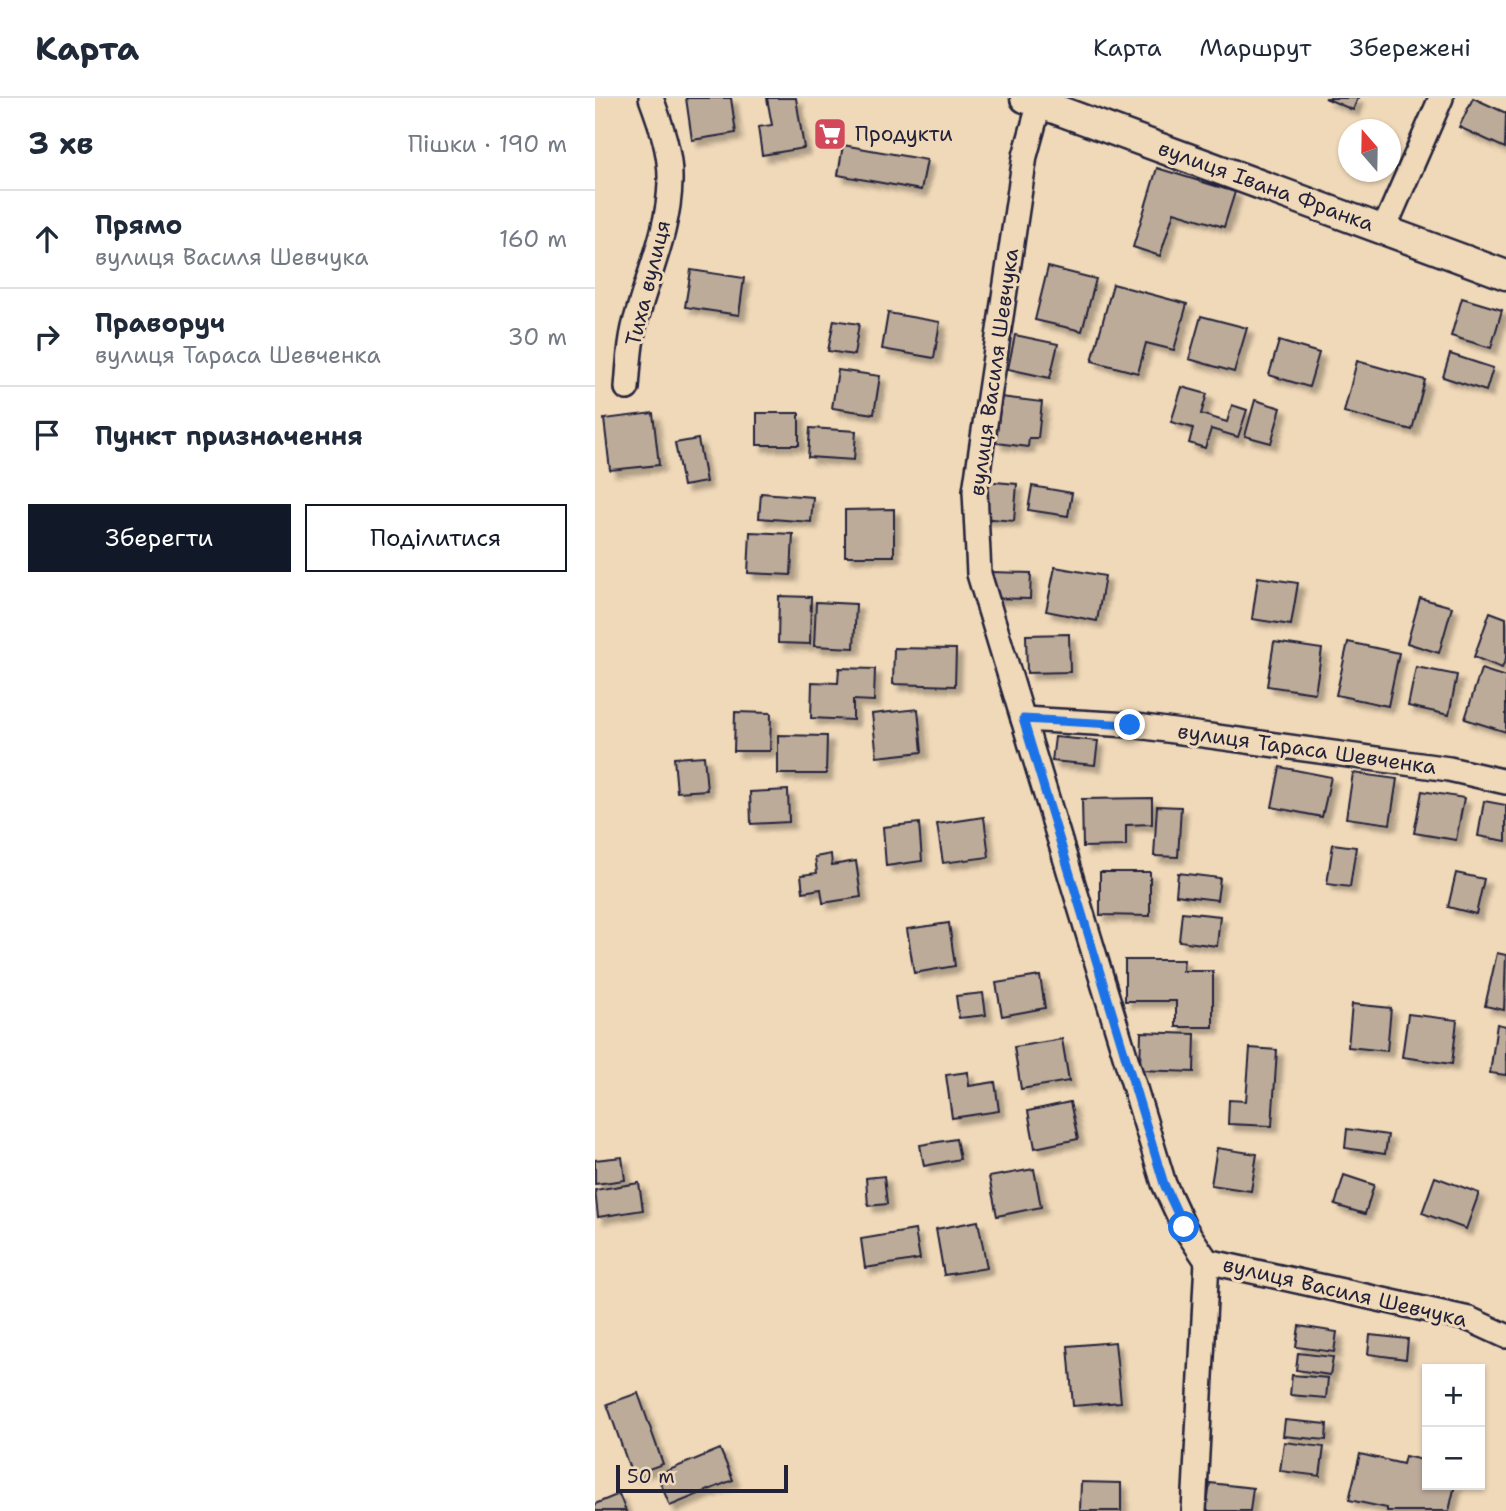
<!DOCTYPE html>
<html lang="uk">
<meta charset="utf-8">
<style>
:root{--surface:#fff;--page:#f6f6f7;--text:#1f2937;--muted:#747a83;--line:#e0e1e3;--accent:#111827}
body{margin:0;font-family:"Shantell Sans",sans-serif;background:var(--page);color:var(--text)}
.controls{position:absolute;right:21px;bottom:21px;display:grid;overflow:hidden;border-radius:0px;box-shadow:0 2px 5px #0004}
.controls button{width:63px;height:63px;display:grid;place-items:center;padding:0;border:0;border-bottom:2px solid var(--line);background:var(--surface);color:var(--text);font:35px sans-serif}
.compass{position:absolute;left:743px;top:21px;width:63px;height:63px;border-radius:50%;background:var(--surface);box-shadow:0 2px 5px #0004;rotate:340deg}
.scale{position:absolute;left:21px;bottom:18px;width:172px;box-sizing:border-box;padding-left:7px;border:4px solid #22223b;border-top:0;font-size:19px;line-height:24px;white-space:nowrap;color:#22223b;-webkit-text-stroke:5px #f0d9b9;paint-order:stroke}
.stop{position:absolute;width:21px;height:21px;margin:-16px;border:5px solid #1a73e8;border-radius:50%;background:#fff}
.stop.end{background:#1a73e8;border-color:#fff;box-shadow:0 2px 7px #0008}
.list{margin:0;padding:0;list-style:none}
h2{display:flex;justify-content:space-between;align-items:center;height:91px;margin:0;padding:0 28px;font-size:30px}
h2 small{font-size:23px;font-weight:400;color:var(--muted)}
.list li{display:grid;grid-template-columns:46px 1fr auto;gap:21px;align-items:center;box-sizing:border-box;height:98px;padding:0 28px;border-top:2px solid var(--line)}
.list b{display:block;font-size:26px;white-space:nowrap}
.list p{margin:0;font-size:23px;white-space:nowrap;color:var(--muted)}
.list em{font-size:23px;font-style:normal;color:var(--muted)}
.actions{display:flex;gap:14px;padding:21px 28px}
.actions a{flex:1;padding:16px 0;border:2px solid var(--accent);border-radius:0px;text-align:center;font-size:24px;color:var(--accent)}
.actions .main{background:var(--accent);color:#fff}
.icon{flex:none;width:38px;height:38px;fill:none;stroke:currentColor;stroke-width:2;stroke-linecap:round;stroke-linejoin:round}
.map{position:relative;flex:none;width:911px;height:1413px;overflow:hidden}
header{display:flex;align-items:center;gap:42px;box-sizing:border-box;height:98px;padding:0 35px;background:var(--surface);border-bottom:2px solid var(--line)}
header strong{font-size:33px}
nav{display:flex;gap:38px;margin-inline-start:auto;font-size:24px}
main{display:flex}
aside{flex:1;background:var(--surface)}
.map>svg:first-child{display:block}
</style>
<header>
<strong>Карта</strong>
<nav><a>Карта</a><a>Маршрут</a><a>Збережені</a></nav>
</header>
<main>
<aside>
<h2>3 хв<small>Пішки · 190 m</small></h2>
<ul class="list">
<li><svg class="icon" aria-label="ahead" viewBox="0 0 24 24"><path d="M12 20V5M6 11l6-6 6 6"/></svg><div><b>Прямо</b><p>вулиця Василя Шевчука</p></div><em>160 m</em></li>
<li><svg class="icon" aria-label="right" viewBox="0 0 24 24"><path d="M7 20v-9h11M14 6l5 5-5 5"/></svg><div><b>Праворуч</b><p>вулиця Тараса Шевченка</p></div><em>30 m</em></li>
<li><svg class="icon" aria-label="arrive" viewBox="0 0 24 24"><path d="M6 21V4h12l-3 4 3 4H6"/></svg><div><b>Пункт призначення</b></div></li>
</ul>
<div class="actions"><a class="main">Зберегти</a><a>Поділитися</a></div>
</aside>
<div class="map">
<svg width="911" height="1413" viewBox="0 0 911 1413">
<defs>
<filter id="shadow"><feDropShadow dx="6" dy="6" stdDeviation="2" flood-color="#0004"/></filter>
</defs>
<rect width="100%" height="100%" fill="#f0d9b9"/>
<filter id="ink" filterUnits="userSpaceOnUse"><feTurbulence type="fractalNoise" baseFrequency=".0143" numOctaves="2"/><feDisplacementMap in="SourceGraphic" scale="14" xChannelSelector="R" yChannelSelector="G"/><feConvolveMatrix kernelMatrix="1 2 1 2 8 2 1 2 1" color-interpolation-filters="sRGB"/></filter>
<g filter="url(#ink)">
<g fill="#bdab9a" stroke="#22223b" stroke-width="2" filter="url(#shadow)">
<path d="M 91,0 L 136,0 L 141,35 L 97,42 Z"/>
<path d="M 172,0 L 201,0 L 209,50 L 167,57 L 163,29 L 177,27 Z"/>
<path d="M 730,0 L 763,0 L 758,12 Z"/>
<path d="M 878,0 L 911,15 L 910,50 L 864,29 Z"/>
<path d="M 248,47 L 332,62 L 326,92 L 243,77 Z"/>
<path d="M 562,70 L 640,94 L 629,129 L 579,114 L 565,158 L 538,149 Z"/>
<path d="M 453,169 L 501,181 L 487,233 L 440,222 Z"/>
<path d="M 96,172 L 149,180 L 144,217 L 90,209 Z"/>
<path d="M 518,186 L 592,206 L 579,252 L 551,245 L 543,275 L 497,263 Z"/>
<path d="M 867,200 L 907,212 L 896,250 L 856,238 Z"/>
<path d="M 293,215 L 345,224 L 339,260 L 287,251 Z"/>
<path d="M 606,218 L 652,230 L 639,274 L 594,261 Z"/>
<path d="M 239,222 L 264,226 L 259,257 L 233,253 Z"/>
<path d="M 420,237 L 463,246 L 455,280 L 413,271 Z"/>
<path d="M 684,243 L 724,255 L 714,289 L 674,277 Z"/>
<path d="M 855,256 L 898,270 L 891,293 L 848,279 Z"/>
<path d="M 762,263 L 830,282 L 817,332 L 749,314 Z"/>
<path d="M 243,272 L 285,278 L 279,316 L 237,310 Z"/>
<path d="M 587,289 L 612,296 L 606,316 L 632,324 L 637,307 L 652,312 L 643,339 L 616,331 L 610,350 L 594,345 L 598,330 L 576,324 Z"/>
<path d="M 406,299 L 447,304 L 443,340 L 434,340 L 433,349 L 401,345 Z"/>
<path d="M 660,302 L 686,310 L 676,345 L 650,338 Z"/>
<path d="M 58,315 L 64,367 L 15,372 L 9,321 Z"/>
<rect x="162" y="315" width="42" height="32"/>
<path d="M 215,330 L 261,333 L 259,362 L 213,359 Z"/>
<path d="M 103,341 L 111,384 L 88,388 L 80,345 Z"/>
<path d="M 389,383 L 422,386 L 419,423 L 386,420 Z"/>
<path d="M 437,388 L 477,395 L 473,418 L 433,412 Z"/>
<path d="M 166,395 L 218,399 L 216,424 L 164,420 Z"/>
<path d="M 299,411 L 299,458 L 250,458 L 250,412 Z"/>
<path d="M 155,434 L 198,436 L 196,477 L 153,475 Z"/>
<path d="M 460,469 L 510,478 L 502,523 L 451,513 Z"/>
<path d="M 396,474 L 436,475 L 435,501 L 395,500 Z"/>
<path d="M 663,479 L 703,485 L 696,527 L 657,521 Z"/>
<path d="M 184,498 L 216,499 L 215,546 L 183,545 Z"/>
<path d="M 825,500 L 857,509 L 844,555 L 812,545 Z"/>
<path d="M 221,504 L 261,506 L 259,550 L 219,548 Z"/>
<path d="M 895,514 L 911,520 L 911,560 L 907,570 L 879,559 Z"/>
<path d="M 474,536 L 475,574 L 432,575 L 431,537 Z"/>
<path d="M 679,544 L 727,551 L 720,595 L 672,588 Z"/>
<path d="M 753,544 L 804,555 L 793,608 L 741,597 Z"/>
<path d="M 299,550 L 361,551 L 360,588 L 298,586 Z"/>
<path d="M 821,569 L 862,577 L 854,617 L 813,608 Z"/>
<path d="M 244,570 L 280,571 L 279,603 L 258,602 L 258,622 L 216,620 L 217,584 L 243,585 Z"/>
<path d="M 886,571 L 911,579 L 911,634 L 870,621 Z"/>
<path d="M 323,611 L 327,654 L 282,659 L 277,616 Z"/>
<path d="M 140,614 L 176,615 L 175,653 L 139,653 Z"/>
<path d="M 183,637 L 232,638 L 231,676 L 183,676 Z"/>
<path d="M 460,639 L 503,643 L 500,667 L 457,663 Z"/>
<path d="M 109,658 L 112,692 L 82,694 L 79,660 Z"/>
<path d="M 685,669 L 736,679 L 727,719 L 677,709 Z"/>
<path d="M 758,675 L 802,681 L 795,726 L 751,720 Z"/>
<path d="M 193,692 L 194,724 L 156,726 L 155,694 Z"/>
<path d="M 827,693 L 869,700 L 861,742 L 819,735 Z"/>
<path d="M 557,700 L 557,726 L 531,727 L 531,748 L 488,749 L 487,701 Z"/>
<path d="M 889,703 L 911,707 L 911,743 L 883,738 Z"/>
<path d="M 562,708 L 586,709 L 583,759 L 559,758 Z"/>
<path d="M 389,719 L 394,759 L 348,765 L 342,726 Z"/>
<path d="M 324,725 L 327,763 L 291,768 L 288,729 Z"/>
<path d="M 738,746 L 761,749 L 755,789 L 732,786 Z"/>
<path d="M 236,756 L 237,767 L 261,763 L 266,799 L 228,805 L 226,791 L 208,794 L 206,777 L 222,775 L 220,759 Z"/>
<path d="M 505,774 L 555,774 L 555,818 L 505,817 Z"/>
<path d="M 583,775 L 625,780 L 622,802 L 581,797 Z"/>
<path d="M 861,775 L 889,781 L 881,816 L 853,809 Z"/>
<path d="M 587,814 L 625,818 L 622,848 L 584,843 Z"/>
<path d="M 354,825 L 360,868 L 319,875 L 312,831 Z"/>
<path d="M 902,855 L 911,857 L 909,912 L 890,908 Z"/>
<path d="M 530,862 L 589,862 L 588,873 L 618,873 L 618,929 L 581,929 L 581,903 L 530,903 Z"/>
<path d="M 445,878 L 450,910 L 407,918 L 401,885 Z"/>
<path d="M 388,895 L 391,917 L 364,920 L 361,898 Z"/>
<path d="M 757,906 L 796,910 L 792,953 L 753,949 Z"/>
<path d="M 813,916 L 862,922 L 857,966 L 807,959 Z"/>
<path d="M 902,926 L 911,928 L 911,977 L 895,975 Z"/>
<path d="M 546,934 L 600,936 L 599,974 L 545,972 Z"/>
<path d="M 467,941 L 474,983 L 426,991 L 419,949 Z"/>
<path d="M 655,950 L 682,952 L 677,1028 L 633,1026 L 634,1002 L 651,1003 Z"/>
<path d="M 373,974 L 374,988 L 400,984 L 404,1013 L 357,1020 L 351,977 Z"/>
<path d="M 475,1004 L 483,1041 L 440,1050 L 433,1013 Z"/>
<path d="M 752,1031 L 793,1037 L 790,1056 L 750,1050 Z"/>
<path d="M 361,1041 L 365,1061 L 329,1068 L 325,1047 Z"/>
<path d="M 622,1050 L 662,1056 L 656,1093 L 616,1087 Z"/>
<path d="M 27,1059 L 30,1082 L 0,1086 L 0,1062 Z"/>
<path d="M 439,1071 L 446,1109 L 402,1118 L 394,1079 Z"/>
<path d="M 749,1077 L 779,1087 L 770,1116 L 740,1107 Z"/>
<path d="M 289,1078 L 292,1106 L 273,1108 L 271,1080 Z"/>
<path d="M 840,1079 L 884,1095 L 871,1131 L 827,1115 Z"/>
<path d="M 44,1085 L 48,1112 L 3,1119 L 0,1092 Z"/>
<path d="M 383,1123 L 392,1170 L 349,1177 L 341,1131 Z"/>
<path d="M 320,1132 L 325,1161 L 270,1170 L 266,1141 Z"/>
<path d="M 704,1228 L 742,1234 L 739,1254 L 701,1249 Z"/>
<path d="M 775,1237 L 813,1241 L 811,1261 L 773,1256 Z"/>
<path d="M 520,1244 L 526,1304 L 478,1308 L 473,1248 Z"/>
<path d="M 703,1255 L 738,1259 L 735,1277 L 701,1272 Z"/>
<path d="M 697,1277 L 733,1280 L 731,1300 L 695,1297 Z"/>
<path d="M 43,1295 L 68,1366 L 37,1377 L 12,1306 Z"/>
<path d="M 690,1322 L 732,1326 L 731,1342 L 688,1338 Z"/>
<path d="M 689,1344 L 729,1349 L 725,1378 L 685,1373 Z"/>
<path d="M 125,1351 L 138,1382 L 75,1408 L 62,1377 Z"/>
<path d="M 765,1356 L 808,1366 L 810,1358 L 832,1363 L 832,1387 L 860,1387 L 854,1413 L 792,1413 L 792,1410 L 754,1402 Z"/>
<path d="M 486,1384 L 526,1385 L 526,1413 L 485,1413 Z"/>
<path d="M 615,1385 L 658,1390 L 655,1413 L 611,1413 Z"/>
<path d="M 24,1396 L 31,1413 L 0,1413 L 0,1406 Z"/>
</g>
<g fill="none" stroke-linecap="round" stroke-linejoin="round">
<defs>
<g id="minor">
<path d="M 446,0 L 430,58 L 380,393 L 384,476 L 569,1086 L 589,1129 L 612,1163 L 874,1221 L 911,1238"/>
<path d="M 789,131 L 846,0"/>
<path d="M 32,290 C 34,265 35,239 43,215 C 55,172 74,130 75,84 C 76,55 66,27 56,0"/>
<path d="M 428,621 L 535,627 L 854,671 L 911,684"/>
<path d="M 599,1413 L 612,1163"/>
</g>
<path id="major" d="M 430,0 L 911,177"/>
</defs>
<use href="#minor" stroke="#22223b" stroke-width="28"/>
<use href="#major" stroke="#22223b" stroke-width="33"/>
<use href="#minor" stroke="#f0d9b9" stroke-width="23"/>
<use href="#major" stroke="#f0d9b9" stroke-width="28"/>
</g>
</g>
<g fill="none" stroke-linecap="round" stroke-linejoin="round" filter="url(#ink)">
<path stroke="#1a73e8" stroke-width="9" d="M 535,627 L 428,621 L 569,1086 L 589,1129"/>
</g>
<defs>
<symbol id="supermarket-square" viewBox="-11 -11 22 22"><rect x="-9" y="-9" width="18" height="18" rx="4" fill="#d1495b" stroke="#f0d9b9"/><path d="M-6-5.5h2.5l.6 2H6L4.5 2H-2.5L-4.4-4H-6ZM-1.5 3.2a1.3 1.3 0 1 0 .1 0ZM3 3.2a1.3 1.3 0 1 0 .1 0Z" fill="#fff"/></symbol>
</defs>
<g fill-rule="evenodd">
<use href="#supermarket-square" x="216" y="17" width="38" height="38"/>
</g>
<g text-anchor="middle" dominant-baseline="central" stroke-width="6" stroke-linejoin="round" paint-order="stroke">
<g font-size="21" fill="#22223b" stroke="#f0d9b9" text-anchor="start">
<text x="260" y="36">Продукти</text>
</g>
<g font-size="21" fill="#22223b" stroke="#f0d9b9">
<text transform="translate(671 88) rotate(20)">вулиця Івана Франка</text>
<text transform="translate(53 185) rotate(-76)">Тиха вулиця</text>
<text transform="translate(399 274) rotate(-82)">вулиця Василя Шевчука</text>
<text transform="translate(712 651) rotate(8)">вулиця Тараса Шевченка</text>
<text transform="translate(750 1194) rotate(13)">вулиця Василя Шевчука</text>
</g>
</g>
</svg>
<div class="controls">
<button>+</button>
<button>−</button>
</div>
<svg class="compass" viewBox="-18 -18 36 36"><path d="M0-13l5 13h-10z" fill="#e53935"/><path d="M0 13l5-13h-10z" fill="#747a83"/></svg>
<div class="scale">50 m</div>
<div class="stop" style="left:589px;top:1129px"></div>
<div class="stop end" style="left:535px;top:627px"></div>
</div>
</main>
